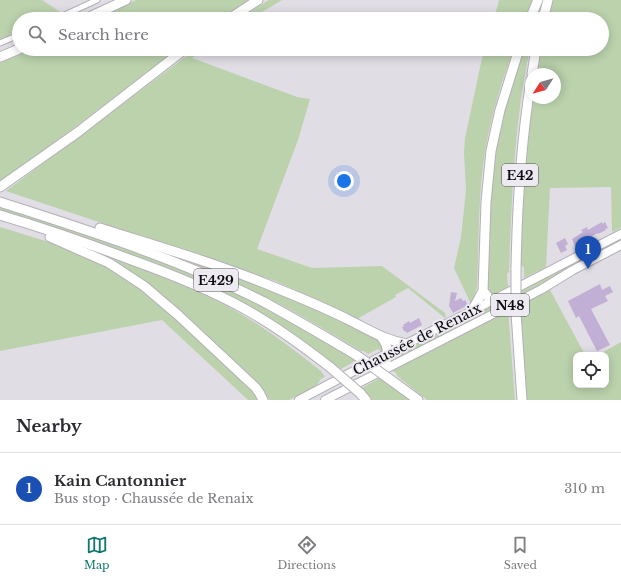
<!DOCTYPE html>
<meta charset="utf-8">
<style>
:root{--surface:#fff;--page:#f7f7f7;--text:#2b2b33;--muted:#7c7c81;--line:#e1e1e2;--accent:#0f766e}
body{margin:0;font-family:"Libre Baskerville",serif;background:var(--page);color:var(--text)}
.controls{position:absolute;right:12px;bottom:12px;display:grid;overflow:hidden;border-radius:8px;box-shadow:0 2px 10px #0003}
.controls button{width:36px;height:36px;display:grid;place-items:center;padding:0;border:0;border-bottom:1px solid var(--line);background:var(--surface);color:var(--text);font:20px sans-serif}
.compass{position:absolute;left:525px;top:68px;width:36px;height:36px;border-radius:50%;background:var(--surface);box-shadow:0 2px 10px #0003;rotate:234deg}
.you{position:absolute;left:344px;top:181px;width:14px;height:14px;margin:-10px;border:3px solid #fff;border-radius:50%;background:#1a73e8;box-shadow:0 0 0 6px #1a73e833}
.badge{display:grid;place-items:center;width:26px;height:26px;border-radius:50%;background:var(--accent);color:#fff;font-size:13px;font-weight:700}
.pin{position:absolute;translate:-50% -33px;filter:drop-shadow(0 1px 2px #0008)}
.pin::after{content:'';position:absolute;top:21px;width:14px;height:12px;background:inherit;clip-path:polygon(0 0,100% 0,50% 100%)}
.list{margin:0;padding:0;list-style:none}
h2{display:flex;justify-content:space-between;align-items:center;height:52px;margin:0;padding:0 16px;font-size:17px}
h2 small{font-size:13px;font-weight:400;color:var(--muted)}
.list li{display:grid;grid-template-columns:26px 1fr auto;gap:12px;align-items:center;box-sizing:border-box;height:72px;padding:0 16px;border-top:1px solid var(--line)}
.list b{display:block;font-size:15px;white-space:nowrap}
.list p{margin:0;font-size:13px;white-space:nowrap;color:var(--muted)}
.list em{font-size:13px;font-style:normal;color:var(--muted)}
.icon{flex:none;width:22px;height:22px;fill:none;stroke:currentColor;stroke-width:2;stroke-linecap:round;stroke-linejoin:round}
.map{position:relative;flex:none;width:621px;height:400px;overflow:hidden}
.search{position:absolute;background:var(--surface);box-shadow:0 2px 10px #0003;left:12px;right:12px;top:12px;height:44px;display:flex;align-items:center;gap:10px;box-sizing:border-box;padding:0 14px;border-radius:22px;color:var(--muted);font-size:15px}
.sheet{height:124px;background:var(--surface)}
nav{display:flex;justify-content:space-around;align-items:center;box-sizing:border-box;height:56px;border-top:1px solid var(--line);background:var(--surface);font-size:11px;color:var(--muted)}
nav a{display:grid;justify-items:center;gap:2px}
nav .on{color:var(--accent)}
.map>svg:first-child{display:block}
</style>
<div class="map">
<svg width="621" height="400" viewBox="0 0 621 400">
<rect width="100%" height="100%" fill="#e1dde5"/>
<g fill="#bbd2ad">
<path d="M 0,0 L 42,0 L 65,15 L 56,19 L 19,19 L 19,35 L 0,43 Z"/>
<path d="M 136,0 L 250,0 L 220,19 L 95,19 Z"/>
<path d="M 269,0 L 282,0 L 250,19 L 239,19 Z"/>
<path d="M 499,0 L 532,0 L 525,19 L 494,19 Z"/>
<path d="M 552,0 L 621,0 L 621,228 L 612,232 L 611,187 L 550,188 L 546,267 L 524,278 L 524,267 L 521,266 C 521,209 525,154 533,98 L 555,98 L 555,74 L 536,74 L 541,49 L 602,49 L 602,19 L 547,19 Z"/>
<path d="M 29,49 L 177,49 L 48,148 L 0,182 L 0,61 Z"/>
<path d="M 196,49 L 204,49 L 192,58 L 297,97 L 310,99 L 298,140 L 257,249 L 312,268 L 382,266 L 445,313 L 446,317 L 445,318 L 408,288 L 395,295 L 396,297 L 357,319 L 323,302 L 275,281 L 6,191 Z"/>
<path d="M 484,49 L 514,49 C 501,82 491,116 485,152 C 478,195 479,241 477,286 L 474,298 L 471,304 L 454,268 L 461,237 L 466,190 L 464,153 L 465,138 Z"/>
<path d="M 523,49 L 530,49 C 514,122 512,198 509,272 L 507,274 L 508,287 L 491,296 L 487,293 L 487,259 L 492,173 L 502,113 Z"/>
<path d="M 0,205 C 69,228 139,250 206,279 C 257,300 304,328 351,356 L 355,361 L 341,369 L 336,365 L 334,366 L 246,306 L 0,212 Z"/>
<path d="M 0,227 L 52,243 L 111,269 L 133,284 L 163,307 L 260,398 L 260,400 L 248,400 L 162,320 L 0,351 Z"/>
<path d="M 621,237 L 621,242 L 508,301 L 501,299 Z"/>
<path d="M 90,250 C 134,267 180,282 223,304 C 258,322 290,347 321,371 L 325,377 L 321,379 L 316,386 L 289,400 L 270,400 L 177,310 Z"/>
<path d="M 164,252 L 285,293 L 381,340 L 385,350 L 382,352 L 378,349 L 368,354 L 364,351 L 361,351 C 332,334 303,316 273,301 C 238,282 201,267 164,252 Z"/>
<path d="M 549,288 L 585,355 L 576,355 L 576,385 L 606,385 L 606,355 L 598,355 L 621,342 L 621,400 L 526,400 L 521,314 L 525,309 L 527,299 Z"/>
<path d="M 489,305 L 494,308 L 388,364 L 390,355 Z"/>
<path d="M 508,309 L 515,400 L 427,400 L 397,376 L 396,373 L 392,370 Z"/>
<path d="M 380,378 L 389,382 L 413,400 L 370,400 L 364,393 L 364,391 L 362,388 Z"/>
</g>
<g fill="#c2afd5">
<path d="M 602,222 L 602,224 L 605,222 L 608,228 L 605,229 L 606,230 L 598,234 L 598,233 L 575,246 L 572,239 L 583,232 L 581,230 L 587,227 L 588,230 Z"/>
<path d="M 565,238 L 568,244 L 565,246 L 567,250 L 561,253 L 556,243 Z"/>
<path d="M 600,284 L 602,290 L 610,286 L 613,292 L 605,296 L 608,301 L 591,309 L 610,345 L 597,351 L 579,316 L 576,318 L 568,301 Z"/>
<path d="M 451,292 L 457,293 L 455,301 L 461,298 L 463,301 L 465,300 L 468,305 L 453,313 L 449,306 Z"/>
<path d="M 419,318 L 422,325 L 407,333 L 405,331 L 404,331 L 402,327 L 404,327 L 403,325 L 409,321 L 410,323 Z"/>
</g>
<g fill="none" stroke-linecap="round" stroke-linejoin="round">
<defs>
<g id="street">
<path d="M 56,19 L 97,0"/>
<path d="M 0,43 L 19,35"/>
</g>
<g id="primary">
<path d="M 299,400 L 388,353 L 472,311 L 621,234"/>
<path d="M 325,400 L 542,289 L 573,270 L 621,245"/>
</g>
<g id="highway">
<path d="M 85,19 L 126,0"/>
<path d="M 229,19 L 258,0"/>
<path d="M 530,19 L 538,0"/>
<path d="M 543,19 L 548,0"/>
<path d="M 0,57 L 19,49"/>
<path d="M 532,74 L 536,49"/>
<path d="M 0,187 L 78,132 L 185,49"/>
<path d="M 0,202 C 89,231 180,259 264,302 C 295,319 326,337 356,355"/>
<path d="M 0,215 C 44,228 87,243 129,259 C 168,273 207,288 243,308 C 274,325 303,346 331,368"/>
<path d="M 100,228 C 159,247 219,264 276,288 C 301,298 325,308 349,320 C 369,330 384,340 407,344"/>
<path d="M 50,237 L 109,263 L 144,286 L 178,315 L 256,388 L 260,394 L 263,400"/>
<path d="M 516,270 C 517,206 521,143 531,80"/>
<path d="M 483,291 L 492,301 L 506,307"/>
<path d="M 472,311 L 483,291 L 486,202 L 491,151 L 500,110 L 519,49"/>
<path d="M 516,313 L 522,400"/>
<path d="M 382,338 C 390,348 388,358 383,369"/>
<path d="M 388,378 L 418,400"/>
<path d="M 360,393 L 366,400"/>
</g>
</defs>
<use href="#street" stroke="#b3b0b7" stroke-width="7"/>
<use href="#primary" stroke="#b3b0b7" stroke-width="10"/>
<use href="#highway" stroke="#b3b0b7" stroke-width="11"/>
<use href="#street" stroke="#fff" stroke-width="5"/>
<use href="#primary" stroke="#fff" stroke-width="8"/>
<use href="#highway" stroke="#fff" stroke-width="9"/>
<defs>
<g id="highway-bridge">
<path d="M 516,270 L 516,313"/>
<path d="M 356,355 L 388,378"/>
<path d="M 331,368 L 360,393"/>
</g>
</defs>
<use href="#highway-bridge" stroke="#b3b0b7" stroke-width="11" stroke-linecap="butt"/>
<use href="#highway-bridge" stroke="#fff" stroke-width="9"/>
</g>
<g text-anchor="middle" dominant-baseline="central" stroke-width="4" stroke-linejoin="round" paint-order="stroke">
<g fill="#eeeaf2" stroke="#504e52" stroke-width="1">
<rect x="502" y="164" width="36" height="22" rx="3"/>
<rect x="194" y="269" width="44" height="22" rx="3"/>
<rect x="491" y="294" width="38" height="22" rx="3"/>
</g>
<g font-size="13" font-weight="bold" fill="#0c0b0e">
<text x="520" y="175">E42</text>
<text x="216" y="280">E429</text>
<text x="510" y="305">N48</text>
</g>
<g font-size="14" fill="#0c0b0e" stroke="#eeeaf2">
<text transform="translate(417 339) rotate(-27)">Chaussée de Renaix</text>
</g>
</g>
</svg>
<div class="controls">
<button><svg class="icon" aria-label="locate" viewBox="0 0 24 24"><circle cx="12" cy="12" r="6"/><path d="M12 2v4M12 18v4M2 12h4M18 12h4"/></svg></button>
</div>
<svg class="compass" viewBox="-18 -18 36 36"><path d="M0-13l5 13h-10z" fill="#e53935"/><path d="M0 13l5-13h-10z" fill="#7c7c81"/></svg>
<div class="you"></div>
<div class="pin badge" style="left:588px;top:269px;background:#1a4fb4">1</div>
<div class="search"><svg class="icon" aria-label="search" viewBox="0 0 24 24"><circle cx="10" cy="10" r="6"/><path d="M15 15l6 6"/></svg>Search here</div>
</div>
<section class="sheet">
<h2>Nearby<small></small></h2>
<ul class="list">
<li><span class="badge" style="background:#1a4fb4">1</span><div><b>Kain Cantonnier</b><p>Bus stop · Chaussée de Renaix</p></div><em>310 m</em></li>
</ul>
</section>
<nav>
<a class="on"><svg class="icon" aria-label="map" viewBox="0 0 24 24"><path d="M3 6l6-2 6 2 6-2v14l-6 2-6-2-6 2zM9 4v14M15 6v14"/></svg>Map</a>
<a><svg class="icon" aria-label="directions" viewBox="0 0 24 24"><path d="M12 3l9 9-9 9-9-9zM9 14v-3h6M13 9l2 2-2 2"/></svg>Directions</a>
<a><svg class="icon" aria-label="saved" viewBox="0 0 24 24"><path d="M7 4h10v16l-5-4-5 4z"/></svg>Saved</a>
</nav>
